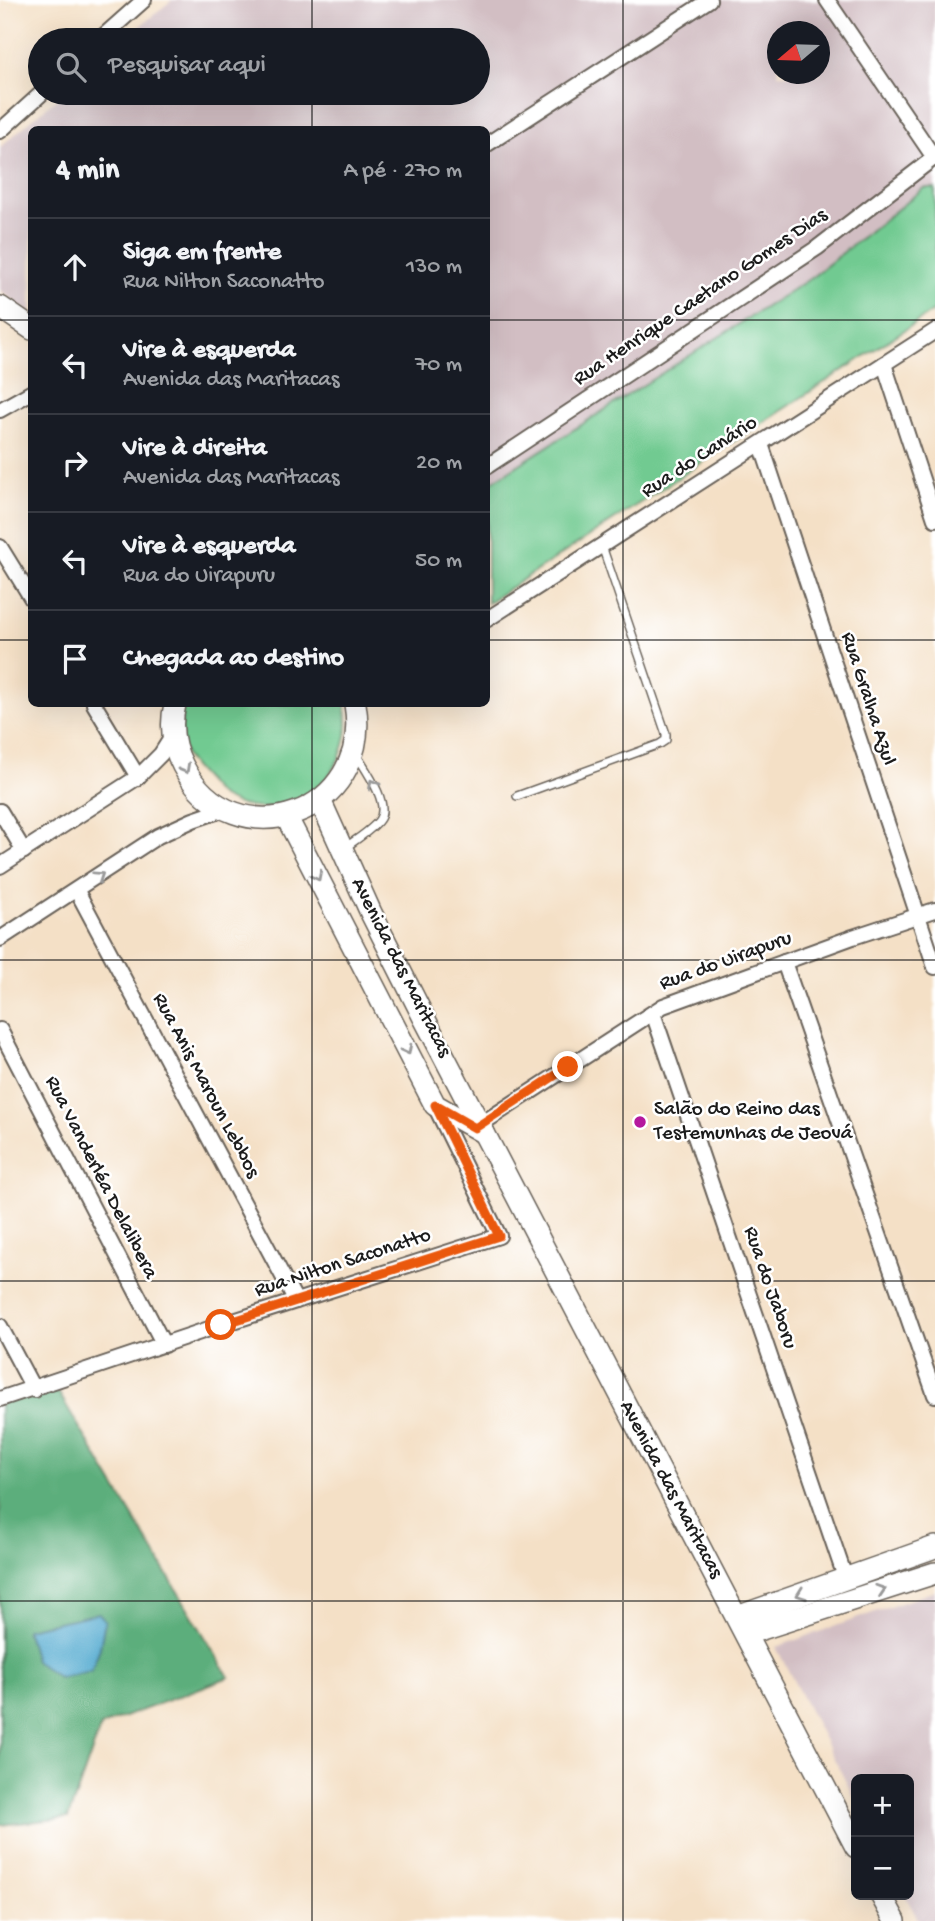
<!DOCTYPE html>
<html lang="pt">
<meta charset="utf-8">
<style>
:root{--surface:#171b24;--page:#242831;--text:#f1f3f6;--muted:#9ea1a6;--line:#363941}
body{margin:0;font-family:"Gochi Hand",sans-serif;background:var(--page);color:var(--text)}
.controls{position:absolute;right:21px;bottom:21px;display:grid;overflow:hidden;border-radius:10px;box-shadow:0 7px 28px #0002}
.controls button{width:63px;height:63px;display:grid;place-items:center;padding:0;border:0;border-bottom:2px solid var(--line);background:var(--surface);color:var(--text);font:35px sans-serif}
.compass{position:absolute;left:767px;top:21px;width:63px;height:63px;border-radius:50%;background:var(--surface);box-shadow:0 7px 28px #0002;rotate:251deg}
.stop{position:absolute;width:21px;height:21px;margin:-16px;border:5px solid #ea580c;border-radius:50%;background:#fff}
.stop.end{background:#ea580c;border-color:#fff;box-shadow:0 2px 7px #0008}
.list{margin:0;padding:0;list-style:none}
h2{display:flex;justify-content:space-between;align-items:center;height:91px;margin:0;padding:0 28px;font-size:30px}
h2 small{font-size:23px;font-weight:400;color:var(--muted)}
.list li{display:grid;grid-template-columns:46px 1fr auto;gap:21px;align-items:center;box-sizing:border-box;height:98px;padding:0 28px;border-top:2px solid var(--line)}
.list b{display:block;font-size:26px;white-space:nowrap}
.list p{margin:0;font-size:23px;white-space:nowrap;color:var(--muted)}
.list em{font-size:23px;font-style:normal;color:var(--muted)}
.icon{flex:none;width:38px;height:38px;fill:none;stroke:currentColor;stroke-width:2;stroke-linecap:round;stroke-linejoin:round}
.map{position:relative;flex:none;width:935px;height:1921px;overflow:hidden}
.search{position:absolute;background:var(--surface);box-shadow:0 7px 28px #0002;left:28px;top:28px;width:462px;height:77px;display:flex;align-items:center;gap:18px;box-sizing:border-box;padding:0 24px;border-radius:38px;color:var(--muted);font-size:26px}
.panel{position:absolute;background:var(--surface);box-shadow:0 7px 28px #0002;left:28px;top:126px;width:462px;height:581px;border-radius:10px}
.map>svg:first-child{display:block}
</style>
<div class="map">
<svg width="935" height="1921" viewBox="0 0 935 1921">
<rect width="100%" height="100%" fill="#fff"/>
<filter id="ink" filterUnits="userSpaceOnUse"><feTurbulence type="fractalNoise" baseFrequency=".0143" numOctaves="2"/><feDisplacementMap in="SourceGraphic" scale="14" xChannelSelector="R" yChannelSelector="G"/><feConvolveMatrix kernelMatrix="1 2 1 2 8 2 1 2 1" color-interpolation-filters="sRGB"/></filter>
<filter id="wash" filterUnits="userSpaceOnUse"><feTurbulence type="fractalNoise" baseFrequency=".00686" numOctaves="4" result="noise"/><feDisplacementMap in="SourceGraphic" scale="28" xChannelSelector="R" yChannelSelector="G"/><feGaussianBlur stdDeviation="1.57" result="paint"/><feColorMatrix in="noise" values="0 0 0 0 0 0 0 0 0 0 0 0 0 0 0 0 0 1.4 0 .05"/><feComposite in="paint" operator="in"/></filter>
<g filter="url(#wash)">
<rect width="100%" height="100%" fill="#f4e0c6"/>
<g fill="#d2bec3" fill-rule="evenodd">
<path d="M 172,0 L 935,0 L 935,257 L 487,531 L 486,130 L 32,130 L 31,314 L 0,290 L 0,147 L 63,93 L 478,93 L 478,40 L 123,40 ZM 778,32 L 820,32 L 820,74 L 778,74 Z"/>
<path d="M 935,1591 L 935,1921 L 919,1921 L 905,1895 L 909,1895 L 909,1779 L 856,1779 L 856,1801 L 776,1647 Z"/>
</g>
<g fill="#71ca91" stroke="#467356" stroke-width="2">
<path d="M 924,188 L 935,188 L 935,310 L 487,603 L 487,485 L 811,278 Z"/>
<path d="M 181,704 L 345,704 C 360,774 287,833 222,797 C 215,793 209,784 203,778 C 197,771 186,761 184,752 C 180,738 182,719 181,704 Z"/>
</g>
<path fill="#5cae7b" stroke="#3c654c" stroke-width="2" d="M 54,1385 L 229,1677 L 101,1726 L 68,1818 L 0,1825 L 0,1402 Z"/>
<path fill="#54abd0" stroke="#386476" stroke-width="2" d="M 99,1613 L 105,1621 L 100,1648 L 91,1671 L 59,1678 L 35,1661 L 26,1629 Z"/>
</g>
<g filter="url(#ink)">
<g fill="none" stroke-linecap="round" stroke-linejoin="round">
<defs>
<g id="lane">
<path d="M 517,796 L 660,744 L 666,740 L 666,734 L 602,546"/>
<path d="M 345,848 C 355,840 372,830 379,820 C 391,804 365,769 356,754"/>
</g>
<g id="street">
<path d="M 827,0 L 935,159"/>
<path d="M 99,40 L 144,0"/>
<path d="M 0,131 L 42,93"/>
<path d="M 486,145 L 709,0"/>
<path d="M 884,364 L 935,519"/>
<path d="M 0,410 L 32,392"/>
<path d="M 761,444 L 935,967"/>
<path d="M 486,467 L 817,248 L 935,157"/>
<path d="M 0,547 L 32,599"/>
<path d="M 486,620 L 935,331"/>
<path d="M 94,704 L 138,777"/>
<path d="M 0,811 L 24,851"/>
<path d="M 0,866 L 138,777 L 161,754 L 173,735"/>
<path d="M 77,891 L 296,1301"/>
<path d="M 0,939 L 158,836 L 193,820 L 225,809"/>
<path d="M 784,962 L 935,1395"/>
<path d="M 653,1013 L 845,1577"/>
<path d="M 0,1030 L 164,1345"/>
<path d="M 475,1128 L 663,1006 L 853,937 L 935,910"/>
<path d="M 0,1326 L 34,1390"/>
<path d="M 0,1399 L 221,1325 L 499,1236 L 435,1106"/>
</g>
<g id="secondary">
<path d="M 0,307 L 32,329"/>
<path d="M 175,704 C 170,725 173,747 183,766 C 234,863 374,814 355,704"/>
<path d="M 320,800 L 371,913 L 423,1016 L 856,1847"/>
<path d="M 286,816 L 435,1105 L 484,1133"/>
<path d="M 737,1617 L 935,1547"/>
<path d="M 746,1634 L 935,1573"/>
<path d="M 881,1895 L 895,1921"/>
</g>
</defs>
<use href="#lane" stroke="#686158" stroke-width="10"/>
<use href="#street" stroke="#686158" stroke-width="18"/>
<use href="#secondary" stroke="#686158" stroke-width="24"/>
<use href="#lane" stroke="#fff" stroke-width="7"/>
<use href="#street" stroke="#fff" stroke-width="14"/>
<use href="#secondary" stroke="#fff" stroke-width="21"/>
</g>
<defs><path id="oneway-chevron" d="M-2-3.5L2.5 0L-2 3.5" fill="none" stroke-width="1.6" stroke-linecap="round" stroke-linejoin="round" transform="scale(1.75)"/></defs>
<g stroke="#999">
<use href="#oneway-chevron" transform="translate(185 769) rotate(61)"/>
<use href="#oneway-chevron" transform="translate(373 784) rotate(-119)"/>
<use href="#oneway-chevron" transform="translate(99 876) rotate(-34)"/>
<use href="#oneway-chevron" transform="translate(317 876) rotate(63)"/>
<use href="#oneway-chevron" transform="translate(407 1050) rotate(63)"/>
<use href="#oneway-chevron" transform="translate(881 1590) rotate(-18)"/>
<use href="#oneway-chevron" transform="translate(801 1594) rotate(160)"/>
</g>
</g>
<g fill="none" stroke-linecap="round" stroke-linejoin="round" filter="url(#ink)">
<path stroke="#ea580c" stroke-width="9" d="M 221,1325 L 499,1236 L 435,1105 L 475,1128 L 568,1067"/>
</g>
<path fill="none" stroke="#1c1c1c" stroke-width="2" stroke-opacity="0.55" d="M 312,0 L 312,40M 623,0 L 623,1921M 312,93 L 312,130M 0,320 L 32,320M 486,320 L 935,320M 0,640 L 32,640M 486,640 L 935,640M 312,704 L 312,1921M 0,960 L 935,960M 0,1281 L 935,1281M 0,1601 L 935,1601"/>
<circle fill="#b5179e" stroke="#fff" stroke-width="2.5" cx="640" cy="1122" r="7"/>
<g text-anchor="middle" dominant-baseline="central" stroke-width="5" stroke-linejoin="round" paint-order="stroke">
<g font-size="21" fill="#1c1c1c" stroke="#fff">
<text transform="translate(701 298) rotate(-34)">Rua Henrique Caetano Gomes Dias</text>
<text transform="translate(700 458) rotate(-33)">Rua do Canário</text>
<text transform="translate(867 699) rotate(72)">Rua Gralha Azul</text>
<text transform="translate(726 962) rotate(-20)">Rua do Uirapuru</text>
<text transform="translate(400 968) rotate(63)">Avenida das Maritacas</text>
<text transform="translate(205 1086) rotate(62)">Rua Anis Maroun Lebbos</text>
<text transform="translate(100 1178) rotate(63)">Rua Vanderléa Delalibera</text>
<text transform="translate(343 1264) rotate(-18)">Rua Nilton Saconatto</text>
<text transform="translate(769 1288) rotate(71)">Rua do Jaboru</text>
<text transform="translate(670 1490) rotate(62)">Avenida das Maritacas</text>
</g>
<g font-size="21" fill="#1c1c1c" stroke="#fff" text-anchor="start">
<text x="654" y="1110">Salão do Reino das<tspan x="654" dy="24">Testemunhas de Jeová</tspan></text>
</g>
</g>
</svg>
<div class="controls">
<button>+</button>
<button>−</button>
</div>
<svg class="compass" viewBox="-18 -18 36 36"><path d="M0-13l5 13h-10z" fill="#e53935"/><path d="M0 13l5-13h-10z" fill="#9ea1a6"/></svg>
<div class="stop" style="left:221px;top:1325px"></div>
<div class="stop end" style="left:568px;top:1067px"></div>
<div class="search"><svg class="icon" aria-label="search" viewBox="0 0 24 24"><circle cx="10" cy="10" r="6"/><path d="M15 15l6 6"/></svg>Pesquisar aqui</div>
<section class="panel">
<h2>4 min<small>A pé · 270 m</small></h2>
<ul class="list">
<li><svg class="icon" aria-label="ahead" viewBox="0 0 24 24"><path d="M12 20V5M6 11l6-6 6 6"/></svg><div><b>Siga em frente</b><p>Rua Nilton Saconatto</p></div><em>130 m</em></li>
<li><svg class="icon" aria-label="left" viewBox="0 0 24 24"><path d="M17 20v-9H6M10 6l-5 5 5 5"/></svg><div><b>Vire à esquerda</b><p>Avenida das Maritacas</p></div><em>70 m</em></li>
<li><svg class="icon" aria-label="right" viewBox="0 0 24 24"><path d="M7 20v-9h11M14 6l5 5-5 5"/></svg><div><b>Vire à direita</b><p>Avenida das Maritacas</p></div><em>20 m</em></li>
<li><svg class="icon" aria-label="left" viewBox="0 0 24 24"><path d="M17 20v-9H6M10 6l-5 5 5 5"/></svg><div><b>Vire à esquerda</b><p>Rua do Uirapuru</p></div><em>50 m</em></li>
<li><svg class="icon" aria-label="arrive" viewBox="0 0 24 24"><path d="M6 21V4h12l-3 4 3 4H6"/></svg><div><b>Chegada ao destino</b></div></li>
</ul>
</section>
</div>
